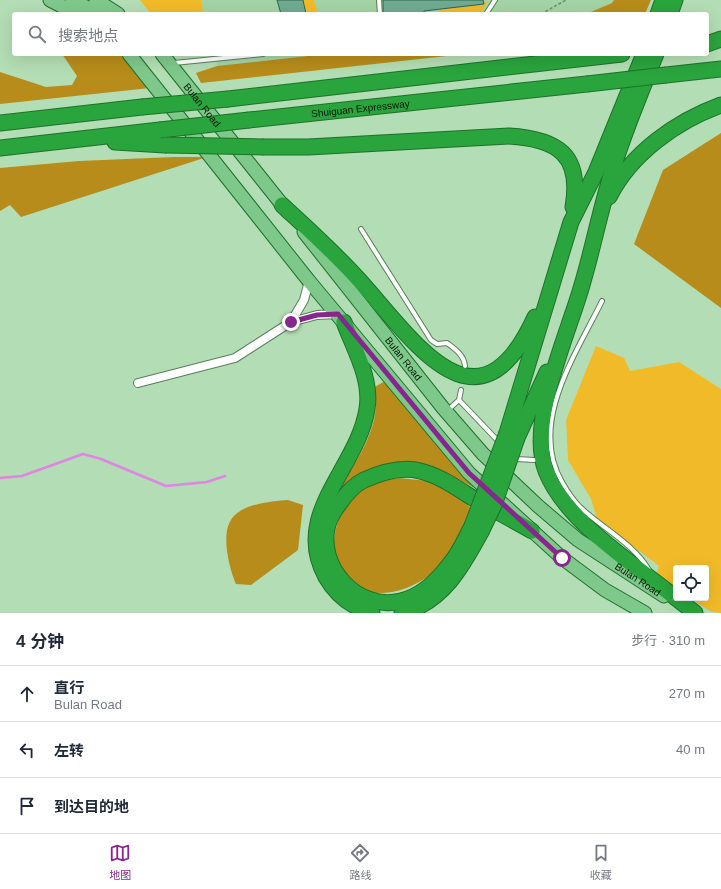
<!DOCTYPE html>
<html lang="zh">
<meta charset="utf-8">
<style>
:root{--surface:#fff;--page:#f2f2f3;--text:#1f2937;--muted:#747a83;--line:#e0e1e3;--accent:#88268f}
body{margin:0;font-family:Helvetica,"Noto Sans SC",sans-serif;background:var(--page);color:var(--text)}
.controls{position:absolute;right:12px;bottom:12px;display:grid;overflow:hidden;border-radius:4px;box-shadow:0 4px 16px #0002}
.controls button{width:36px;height:36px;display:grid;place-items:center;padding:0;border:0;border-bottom:1px solid var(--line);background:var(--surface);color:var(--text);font:20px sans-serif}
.stop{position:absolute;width:12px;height:12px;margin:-9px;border:3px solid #88268f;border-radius:50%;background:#fff}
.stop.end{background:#88268f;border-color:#fff;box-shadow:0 1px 4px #0008}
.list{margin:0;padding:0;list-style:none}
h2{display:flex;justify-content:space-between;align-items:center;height:52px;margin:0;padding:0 16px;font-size:17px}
h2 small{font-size:13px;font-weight:400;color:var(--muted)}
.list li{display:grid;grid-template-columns:26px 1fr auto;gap:12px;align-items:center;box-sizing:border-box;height:56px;padding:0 16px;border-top:1px solid var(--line)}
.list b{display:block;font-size:15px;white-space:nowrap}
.list p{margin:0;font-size:13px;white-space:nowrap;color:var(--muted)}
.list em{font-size:13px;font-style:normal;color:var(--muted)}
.icon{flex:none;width:22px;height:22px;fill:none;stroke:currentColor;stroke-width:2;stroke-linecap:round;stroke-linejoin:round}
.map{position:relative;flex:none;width:721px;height:613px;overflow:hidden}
.search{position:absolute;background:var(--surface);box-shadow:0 4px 16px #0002;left:12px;right:12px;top:12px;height:44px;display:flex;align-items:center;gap:10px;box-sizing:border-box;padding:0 14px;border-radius:4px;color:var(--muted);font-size:15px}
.sheet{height:220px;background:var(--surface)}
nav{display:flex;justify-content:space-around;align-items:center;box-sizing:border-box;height:56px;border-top:1px solid var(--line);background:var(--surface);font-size:11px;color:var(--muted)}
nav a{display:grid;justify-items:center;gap:2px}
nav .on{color:var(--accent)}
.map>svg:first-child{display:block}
</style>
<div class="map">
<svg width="721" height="613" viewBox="0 0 721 613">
<rect width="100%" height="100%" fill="#b3ddb4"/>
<g fill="#a4d3a5">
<path d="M 178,0 L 614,0 L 612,3 L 587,14 L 189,14 Z"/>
<path d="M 215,54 L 326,54 L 217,66 Z"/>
</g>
<g fill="#f1ba29">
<path d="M 140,0 L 202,0 L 201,1 L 204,14 L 151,14 Z"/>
<path d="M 303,0 L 314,0 L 318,14 L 306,14 Z"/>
<path d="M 479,0 L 487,2 L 481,14 L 444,14 L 443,12 L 440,12 L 440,9 L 479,5 Z"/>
<path d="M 596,346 L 624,358 L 630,371 L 679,362 L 721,389 L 721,613 L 712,612 L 689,598 L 706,598 L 706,568 L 676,568 L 676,589 L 656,575 L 659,566 L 597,519 L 591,499 L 568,460 L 566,420 Z"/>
</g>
<g fill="#b78c1a">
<path d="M 614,0 L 651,0 L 645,14 L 586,14 L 612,3 Z"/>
<path d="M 62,54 L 123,55 L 150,88 L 0,104 L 0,72 L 46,87 L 72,85 L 77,76 Z"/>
<path d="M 326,54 L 465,54 L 201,83 L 196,73 L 217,66 Z"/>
<path d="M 721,133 L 721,308 L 634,244 L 663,170 Z"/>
<path d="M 174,157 L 207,157 L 21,217 L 10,205 L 0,211 L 0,168 L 79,161 Z"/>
<path d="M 385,381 L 475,488 L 450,475 L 424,469 L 401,467 L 329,505 C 346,475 374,442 376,406 C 376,400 374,393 373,388 Z"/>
<path d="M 399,478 L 428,481 L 450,488 L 471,508 C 466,524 454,552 442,564 C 424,584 385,603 360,587 C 322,563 329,518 360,492 C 371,483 386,480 399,478 Z"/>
<path d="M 288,500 L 303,505 L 298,550 L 251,585 L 236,584 C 229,568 221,535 231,520 C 240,504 272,501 288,500 Z"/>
</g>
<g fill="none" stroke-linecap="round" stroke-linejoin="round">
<path stroke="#df85e3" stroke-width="2.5" d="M 0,478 L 22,476 L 83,454 L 101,459 L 166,486 L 207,482 L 225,476"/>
</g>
<g fill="#70aa91" stroke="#2b654e">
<path d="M 277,0 L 303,0 L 306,14 L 281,14 Z"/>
<path d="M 383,0 L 483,0 L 484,4 L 424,11 L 424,14 L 383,14 Z"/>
</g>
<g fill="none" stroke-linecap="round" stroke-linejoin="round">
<defs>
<g id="service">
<path d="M 379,0 L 380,14"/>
<path d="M 486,14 L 495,0"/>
<path d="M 174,63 L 263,54"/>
<path d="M 361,229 L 431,340 L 437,344 L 447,343 C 455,349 464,355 465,366"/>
<path d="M 602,301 C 576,354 528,423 562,482 C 567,491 573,500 580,507 C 602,528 633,543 649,570"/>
<path d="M 459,400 L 500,443"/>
<path d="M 448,410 L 459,400 L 461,390"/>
<path d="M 514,456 L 517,459 L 534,460"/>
</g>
<g id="minor">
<path d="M 291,322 L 304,300 L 309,281"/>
<path d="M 138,383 L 235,358 L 291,322 L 317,315 L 338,314"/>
</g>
<g id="primary">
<path d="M 50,0 L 77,14"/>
<path d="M 72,0 L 100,14"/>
<path d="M 96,0 L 118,14"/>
<path d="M 129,54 L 309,281 L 469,473 L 562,558 L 605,590 L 645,613"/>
<path id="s1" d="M 162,54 L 288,212"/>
<path id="s2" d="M 304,232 L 443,408 L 483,454 L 538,506 L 578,540 L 664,596"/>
</g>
<g id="motorway">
<path d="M 658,14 L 663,0"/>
<path d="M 670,14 L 675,0"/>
<path d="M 707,44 L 721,39"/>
<path d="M 656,54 C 643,87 629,120 618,153 C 603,196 595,241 582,285 C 568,335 527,422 546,471 C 566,522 634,564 676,598"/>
<path d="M 666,75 L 721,69"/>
<path d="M 228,99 L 622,54"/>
<path id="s3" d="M 249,120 L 587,84"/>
<path d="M 0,123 L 142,107"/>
<path d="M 115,142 L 165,145"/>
<path d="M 264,147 L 308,147 L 509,136 C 558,139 582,155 573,207"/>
<path d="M 0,148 L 160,130"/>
<path d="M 609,197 C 631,153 677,121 721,105"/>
<path d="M 282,205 C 309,230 336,254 360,281 C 414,341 478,442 535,317"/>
<path d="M 344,322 C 354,349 372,379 367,409 C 358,468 291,514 326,577 C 337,596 352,607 372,613"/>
<path d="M 507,433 L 571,222 L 596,172 L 644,54"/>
<path d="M 517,438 L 547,372"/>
<path d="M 472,526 C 465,539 459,554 449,565 C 437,581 421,596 401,601 C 358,612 316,567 328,524 C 331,516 335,509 340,503 C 346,494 354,485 364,480 C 380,473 401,466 420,471 C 441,476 458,489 476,500 C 494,510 513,520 532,531"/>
<path d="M 676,598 L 695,613"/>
<path d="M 402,613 C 443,602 462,567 481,532"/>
</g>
</defs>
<use href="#service" stroke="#597f5a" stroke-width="6"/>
<use href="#minor" stroke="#597f5a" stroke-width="10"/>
<use href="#primary" stroke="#1d722a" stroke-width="15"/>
<use href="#motorway" stroke="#1d722a" stroke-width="17"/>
<path stroke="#6e8d6f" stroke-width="1.5" stroke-dasharray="3 2" stroke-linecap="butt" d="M 541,14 L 566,0"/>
<use href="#service" stroke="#fff" stroke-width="4"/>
<use href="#minor" stroke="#fff" stroke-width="8"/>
<use href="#primary" stroke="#7fc88b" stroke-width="13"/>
<use href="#motorway" stroke="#2aa43d" stroke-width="15"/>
<defs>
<g id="motorway-bridge">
<path d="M 587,84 L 666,75"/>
<path d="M 142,107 L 228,99"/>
<path d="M 160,130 L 249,120"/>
<path d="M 165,145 L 264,147"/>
<path d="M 472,526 L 507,433"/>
<path d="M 481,532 L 494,505 L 517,438"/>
</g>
</defs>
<use href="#motorway-bridge" stroke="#1d722a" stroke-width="17" stroke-linecap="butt"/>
<use href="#motorway-bridge" stroke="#2aa43d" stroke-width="15"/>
</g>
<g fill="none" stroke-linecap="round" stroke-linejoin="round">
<path stroke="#88268f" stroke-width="5" d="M 291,322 L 317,315 L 338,314 L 469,473 L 562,558"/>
</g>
<g text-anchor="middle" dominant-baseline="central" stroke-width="4" stroke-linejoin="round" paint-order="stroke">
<g font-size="10" fill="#061406" stroke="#c0eac1">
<text stroke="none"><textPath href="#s1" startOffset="65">Bulan Road</textPath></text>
<text stroke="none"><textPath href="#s3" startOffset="112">Shuiguan Expressway</textPath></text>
<text stroke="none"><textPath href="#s2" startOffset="161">Bulan Road</textPath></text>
<text stroke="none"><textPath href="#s2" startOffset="485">Bulan Road</textPath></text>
</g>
</g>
</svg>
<div class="controls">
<button><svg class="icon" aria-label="locate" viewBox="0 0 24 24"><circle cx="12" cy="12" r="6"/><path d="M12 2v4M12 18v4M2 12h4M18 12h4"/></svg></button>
</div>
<div class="stop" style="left:562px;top:558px"></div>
<div class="stop end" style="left:291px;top:322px"></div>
<div class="search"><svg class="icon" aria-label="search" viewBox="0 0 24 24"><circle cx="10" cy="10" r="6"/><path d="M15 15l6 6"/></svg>搜索地点</div>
</div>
<section class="sheet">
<h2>4 分钟<small>步行 · 310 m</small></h2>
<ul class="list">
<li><svg class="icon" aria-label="ahead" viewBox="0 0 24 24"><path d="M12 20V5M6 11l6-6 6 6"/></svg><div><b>直行</b><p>Bulan Road</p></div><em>270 m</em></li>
<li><svg class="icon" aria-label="left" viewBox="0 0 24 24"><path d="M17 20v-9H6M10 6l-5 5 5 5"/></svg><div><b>左转</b></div><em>40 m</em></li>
<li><svg class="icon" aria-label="arrive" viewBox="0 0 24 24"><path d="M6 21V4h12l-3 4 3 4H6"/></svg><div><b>到达目的地</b></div></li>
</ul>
</section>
<nav>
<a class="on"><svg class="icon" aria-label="map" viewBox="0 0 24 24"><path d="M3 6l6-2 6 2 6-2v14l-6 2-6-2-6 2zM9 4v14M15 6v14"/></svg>地图</a>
<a><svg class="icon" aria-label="directions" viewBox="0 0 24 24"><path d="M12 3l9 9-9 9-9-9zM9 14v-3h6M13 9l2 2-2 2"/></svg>路线</a>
<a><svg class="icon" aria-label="saved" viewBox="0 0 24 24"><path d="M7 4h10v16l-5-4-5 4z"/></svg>收藏</a>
</nav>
